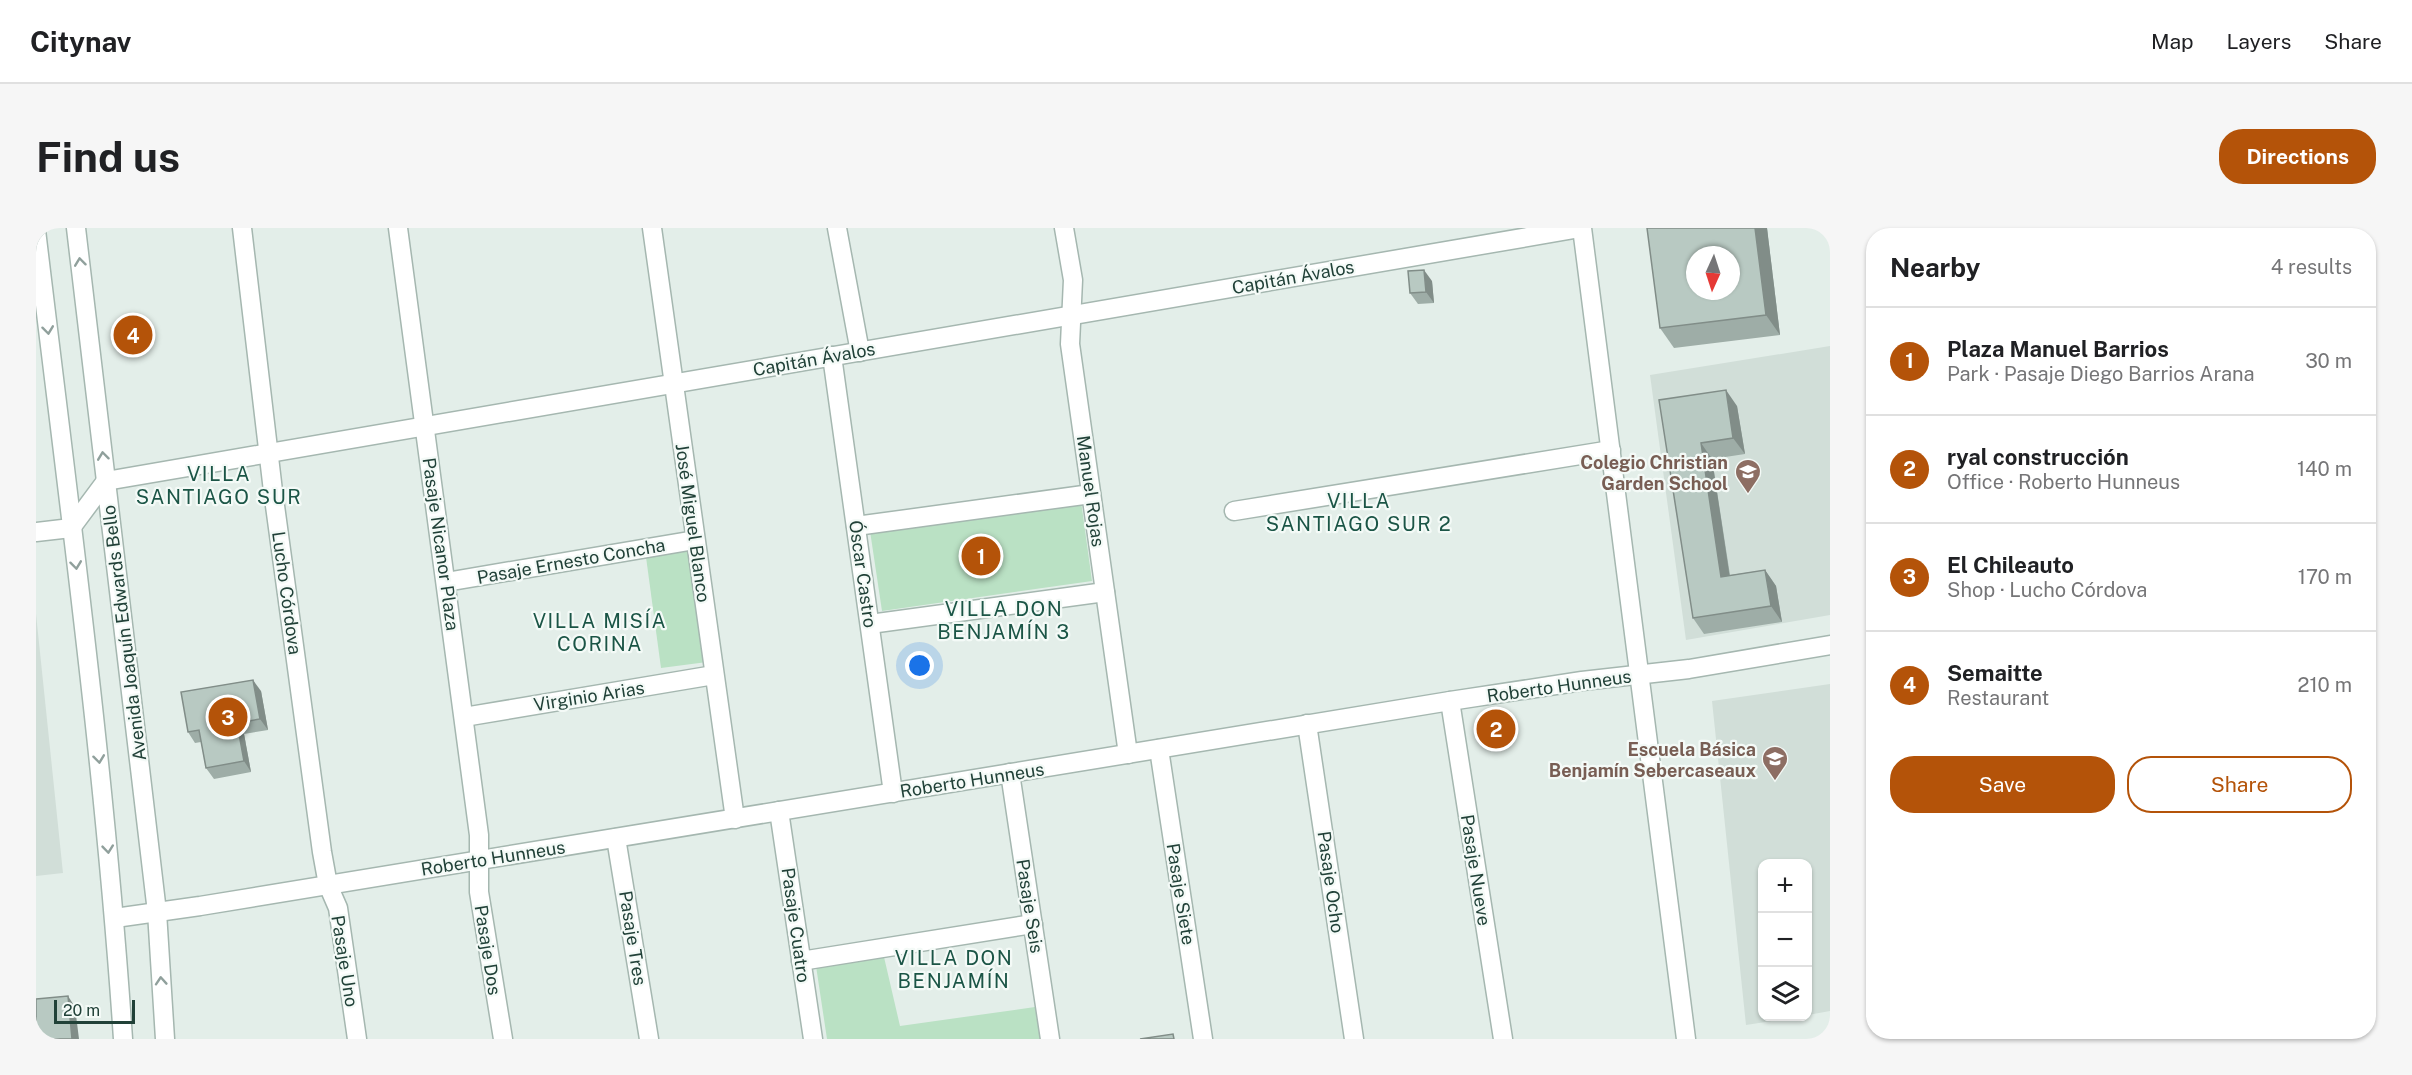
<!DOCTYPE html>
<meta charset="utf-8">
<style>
:root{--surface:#fff;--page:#f6f6f6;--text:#202124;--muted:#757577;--line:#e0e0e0;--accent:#b45309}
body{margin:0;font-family:"Public Sans",sans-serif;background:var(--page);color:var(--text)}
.controls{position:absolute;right:18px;bottom:18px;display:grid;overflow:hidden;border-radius:12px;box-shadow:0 2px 4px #0004}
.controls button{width:54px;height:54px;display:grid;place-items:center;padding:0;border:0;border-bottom:2px solid var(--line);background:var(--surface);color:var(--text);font:30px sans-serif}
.compass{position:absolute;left:1650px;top:18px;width:54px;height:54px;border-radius:50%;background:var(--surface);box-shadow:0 2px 4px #0004;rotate:183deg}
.scale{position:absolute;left:18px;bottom:15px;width:81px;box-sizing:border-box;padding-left:6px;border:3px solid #214138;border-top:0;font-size:16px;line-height:21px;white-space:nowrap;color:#214138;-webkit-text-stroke:4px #f4faf7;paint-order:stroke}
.you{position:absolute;left:884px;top:438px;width:21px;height:21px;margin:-15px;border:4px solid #fff;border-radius:50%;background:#1a73e8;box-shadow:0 0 0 9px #1a73e833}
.badge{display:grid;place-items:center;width:39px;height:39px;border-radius:50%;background:var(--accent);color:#fff;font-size:20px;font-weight:700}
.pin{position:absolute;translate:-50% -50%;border:3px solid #fff;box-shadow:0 2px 6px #0006}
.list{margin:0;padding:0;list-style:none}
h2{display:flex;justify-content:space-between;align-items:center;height:78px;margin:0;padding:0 24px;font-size:26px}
h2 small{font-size:20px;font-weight:400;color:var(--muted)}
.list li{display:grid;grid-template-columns:39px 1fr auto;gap:18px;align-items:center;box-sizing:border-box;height:108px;padding:0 24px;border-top:2px solid var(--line)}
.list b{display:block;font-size:22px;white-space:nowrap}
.list p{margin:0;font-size:20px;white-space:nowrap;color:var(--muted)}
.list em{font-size:20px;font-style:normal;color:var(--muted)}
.actions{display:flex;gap:12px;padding:18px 24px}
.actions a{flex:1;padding:14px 0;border:2px solid var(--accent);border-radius:24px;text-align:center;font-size:21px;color:var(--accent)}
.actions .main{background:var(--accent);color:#fff}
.icon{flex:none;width:33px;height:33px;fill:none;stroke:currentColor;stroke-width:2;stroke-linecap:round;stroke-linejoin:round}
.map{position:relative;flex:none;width:1794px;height:811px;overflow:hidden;border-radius:24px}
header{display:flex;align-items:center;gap:36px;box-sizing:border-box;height:84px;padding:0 30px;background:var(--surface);border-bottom:2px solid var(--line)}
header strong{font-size:28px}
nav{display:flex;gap:33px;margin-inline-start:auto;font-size:21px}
.intro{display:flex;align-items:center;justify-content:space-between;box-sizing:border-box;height:144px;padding:0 36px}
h1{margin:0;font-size:42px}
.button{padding:15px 27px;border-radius:24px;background:var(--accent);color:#fff;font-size:21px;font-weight:700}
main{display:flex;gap:36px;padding:0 36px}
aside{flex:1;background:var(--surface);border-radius:24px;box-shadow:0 2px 4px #0004}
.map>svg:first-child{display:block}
</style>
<header>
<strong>Citynav</strong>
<nav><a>Map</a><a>Layers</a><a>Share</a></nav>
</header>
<div class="intro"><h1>Find us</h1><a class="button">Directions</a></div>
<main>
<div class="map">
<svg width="1794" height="811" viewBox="0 0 1794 811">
<rect width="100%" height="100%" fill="#e3eee9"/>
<g fill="#d1ded8">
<path d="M 1794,118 L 1794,387 L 1650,412 L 1614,147 Z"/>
<path d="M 0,386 L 27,645 L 0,648 Z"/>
<path d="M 1794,456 L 1794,783 L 1772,787 L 1772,636 L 1726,636 L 1726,788 L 1763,789 L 1710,797 L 1676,473 Z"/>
</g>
<g fill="#bae1c4">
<path d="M 1045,273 L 1056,353 L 846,383 L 834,303 Z"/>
<path d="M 655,323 L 671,434 L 625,440 L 610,329 Z"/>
<path d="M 848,729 L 864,798 L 999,779 L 1004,811 L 791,811 L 780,738 Z"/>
</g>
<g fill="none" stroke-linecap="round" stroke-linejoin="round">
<defs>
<g id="minor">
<path d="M 40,0 L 121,684 L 129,811"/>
<path d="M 206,0 L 237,263 L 286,624 L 292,657 L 302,680 L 321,811"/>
<path d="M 362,0 L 443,607 L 443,664 L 467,811"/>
<path d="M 616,0 L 699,591"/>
<path d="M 801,0 L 824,124"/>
<path d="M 1028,0 L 1037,52 L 1034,116 L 1092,526"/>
<path d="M 1546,0 L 1650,811"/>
<path d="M 0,2 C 32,271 69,540 87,811"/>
<path d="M 796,128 L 857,565"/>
<path d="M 1198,283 L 1575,222"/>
<path d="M 820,298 L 1055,266"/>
<path d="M 0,304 L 35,300 L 70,253 L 1544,0"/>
<path d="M 410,354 L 659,312"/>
<path d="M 834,396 L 1069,364"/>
<path d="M 1414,473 L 1467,811"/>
<path d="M 428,489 L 678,447"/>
<path d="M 1271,496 L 1318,811"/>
<path d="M 1123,521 L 1167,811"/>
<path d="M 974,545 L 1014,811"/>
<path d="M 743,583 L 777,811"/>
<path d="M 580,610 L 613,811"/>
<path d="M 79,690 L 164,678 L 1414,473 L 1546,453 L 1653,441 L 1794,417"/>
<path d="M 765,733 L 997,696"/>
</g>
</defs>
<use href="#minor" stroke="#a5b7b0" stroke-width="21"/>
<use href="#minor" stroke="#fff" stroke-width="18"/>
</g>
<g fill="#9eada7">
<path d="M 1731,0 L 1744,107 L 1638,120 L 1624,100 Z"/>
<path d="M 1396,53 L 1398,75 L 1382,76 L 1374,65 Z"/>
<path d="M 1623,172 L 1701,178 L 1709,226 L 1676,231 L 1694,347 L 1729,342 L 1740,358 L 1746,394 L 1668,406 L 1657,390 Z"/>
<path d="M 225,463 L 232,502 L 208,506 L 215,544 L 178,551 L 170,540 L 165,514 L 159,515 L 152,504 Z"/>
</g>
<g fill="#818d88">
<path d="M 1719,0 L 1731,0 L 1744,107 L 1730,87 Z"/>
<path d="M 1388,42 L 1396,53 L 1398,75 L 1390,64 Z"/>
<path d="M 1690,162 L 1701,178 L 1709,226 L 1697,210 Z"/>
<path d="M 1665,215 L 1676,231 L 1696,364 L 1685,349 Z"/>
<path d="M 1729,342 L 1740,358 L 1746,394 L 1735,378 Z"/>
<path d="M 217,452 L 225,463 L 232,502 L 224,491 Z"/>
<path d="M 201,495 L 208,506 L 215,544 L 208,533 Z"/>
<path d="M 32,768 L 39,779 L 43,811 L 36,811 Z"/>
</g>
<g fill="#b8c9c2" stroke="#818d88" stroke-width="1.5" fill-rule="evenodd">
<path d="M 1611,0 L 1719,0 L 1730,87 L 1624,100 ZM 1659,27 L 1695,27 L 1695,63 L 1659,63 Z"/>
<path d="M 1388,42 L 1390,64 L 1374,65 L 1372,43 Z"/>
<path d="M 1690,162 L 1697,210 L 1665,215 L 1685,349 L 1729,342 L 1735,378 L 1657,390 L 1623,172 Z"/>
<path d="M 217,452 L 224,491 L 201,495 L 208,533 L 170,540 L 163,502 L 152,504 L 145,464 Z"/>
<path d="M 32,768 L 36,811 L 0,811 L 0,771 Z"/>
<path d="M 1137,806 L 1138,811 L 1104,811 Z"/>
</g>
<defs><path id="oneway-chevron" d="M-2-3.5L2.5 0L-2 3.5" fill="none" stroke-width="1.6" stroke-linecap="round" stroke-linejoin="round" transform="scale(1.5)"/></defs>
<g stroke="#90a09c">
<use href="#oneway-chevron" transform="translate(44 34) rotate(-97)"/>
<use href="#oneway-chevron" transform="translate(12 102) rotate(83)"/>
<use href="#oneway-chevron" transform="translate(67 228) rotate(-97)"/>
<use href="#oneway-chevron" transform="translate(40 337) rotate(83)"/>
<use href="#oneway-chevron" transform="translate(63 531) rotate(83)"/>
<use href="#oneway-chevron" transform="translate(72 621) rotate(84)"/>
<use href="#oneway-chevron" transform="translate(125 753) rotate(-94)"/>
</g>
<defs>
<symbol id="school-pin" viewBox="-11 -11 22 30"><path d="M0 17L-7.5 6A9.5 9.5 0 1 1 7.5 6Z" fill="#8d6e63" stroke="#f4faf7"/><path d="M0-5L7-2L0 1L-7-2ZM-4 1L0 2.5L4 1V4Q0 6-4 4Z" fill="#fff"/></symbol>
</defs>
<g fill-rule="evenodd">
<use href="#school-pin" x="1697" y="229" width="30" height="40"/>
<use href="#school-pin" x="1724" y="516" width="30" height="40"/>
</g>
<g text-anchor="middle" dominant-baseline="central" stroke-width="4.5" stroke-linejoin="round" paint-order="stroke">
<g font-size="18" fill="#214138" stroke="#f4faf7">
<text transform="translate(1257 49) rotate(-10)">Capitán Ávalos</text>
<text transform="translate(778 131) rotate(-10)">Capitán Ávalos</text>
<text transform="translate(1055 263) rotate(82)">Manuel Rojas</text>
<text transform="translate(657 295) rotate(82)">José Miguel Blanco</text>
<text transform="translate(405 316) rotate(82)">Pasaje Nicanor Plaza</text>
<text transform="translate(535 333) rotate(-10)">Pasaje Ernesto Concha</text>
<text transform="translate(827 346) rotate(82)">Óscar Castro</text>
<text transform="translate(251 365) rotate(82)">Lucho Córdova</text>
<text transform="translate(88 405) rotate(-97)">Avenida Joaquín Edwards Bello</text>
<text transform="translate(1523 458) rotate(-8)">Roberto Hunneus</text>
<text transform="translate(553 468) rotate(-9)">Virginio Arias</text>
<text transform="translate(936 552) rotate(-9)">Roberto Hunneus</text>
<text transform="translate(457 630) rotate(-9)">Roberto Hunneus</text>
<text transform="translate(1440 642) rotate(81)">Pasaje Nueve</text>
<text transform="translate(1295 654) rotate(82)">Pasaje Ocho</text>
<text transform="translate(1145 666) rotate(81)">Pasaje Siete</text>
<text transform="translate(994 678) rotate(81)">Pasaje Seis</text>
<text transform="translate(760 697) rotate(82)">Pasaje Cuatro</text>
<text transform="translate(597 710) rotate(81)">Pasaje Tres</text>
<text transform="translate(452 722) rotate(81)">Pasaje Dos</text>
<text transform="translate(309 733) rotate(81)">Pasaje Uno</text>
</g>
<g font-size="18" font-weight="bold" fill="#785e54" stroke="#f4faf7" text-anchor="end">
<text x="1692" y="234">Colegio Christian<tspan x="1692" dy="21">Garden School</tspan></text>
<text x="1720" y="521">Escuela Básica<tspan x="1720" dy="21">Benjamín Sebercaseaux</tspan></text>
</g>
<g font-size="20" letter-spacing="1.5" fill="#1b5546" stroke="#f4faf7">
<text x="183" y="246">VILLA<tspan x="183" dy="23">SANTIAGO SUR</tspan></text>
<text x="1323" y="273">VILLA<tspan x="1323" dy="23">SANTIAGO SUR 2</tspan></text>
<text x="968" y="381">VILLA DON<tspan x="968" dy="23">BENJAMÍN 3</tspan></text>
<text x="564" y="393">VILLA MISÍA<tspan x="564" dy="23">CORINA</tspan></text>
<text x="918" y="730">VILLA DON<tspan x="918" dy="23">BENJAMÍN</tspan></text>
</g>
</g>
</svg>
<div class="controls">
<button>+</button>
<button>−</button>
<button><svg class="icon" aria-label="layers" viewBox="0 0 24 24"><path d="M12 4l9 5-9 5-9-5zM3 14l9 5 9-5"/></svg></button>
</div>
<svg class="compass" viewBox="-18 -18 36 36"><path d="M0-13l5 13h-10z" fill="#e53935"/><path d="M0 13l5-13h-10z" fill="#757577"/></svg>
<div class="scale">20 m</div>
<div class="you"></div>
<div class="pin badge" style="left:945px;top:328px">1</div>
<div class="pin badge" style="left:1460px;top:501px">2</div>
<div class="pin badge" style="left:192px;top:489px">3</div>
<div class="pin badge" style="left:97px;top:107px">4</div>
</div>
<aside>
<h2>Nearby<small>4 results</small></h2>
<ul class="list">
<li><span class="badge">1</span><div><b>Plaza Manuel Barrios</b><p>Park · Pasaje Diego Barrios Arana</p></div><em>30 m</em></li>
<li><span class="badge">2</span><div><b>ryal construcción</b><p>Office · Roberto Hunneus</p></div><em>140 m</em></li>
<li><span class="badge">3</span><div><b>El Chileauto</b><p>Shop · Lucho Córdova</p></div><em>170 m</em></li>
<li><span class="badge">4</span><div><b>Semaitte</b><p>Restaurant</p></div><em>210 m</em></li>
</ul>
<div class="actions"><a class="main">Save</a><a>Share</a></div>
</aside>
</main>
